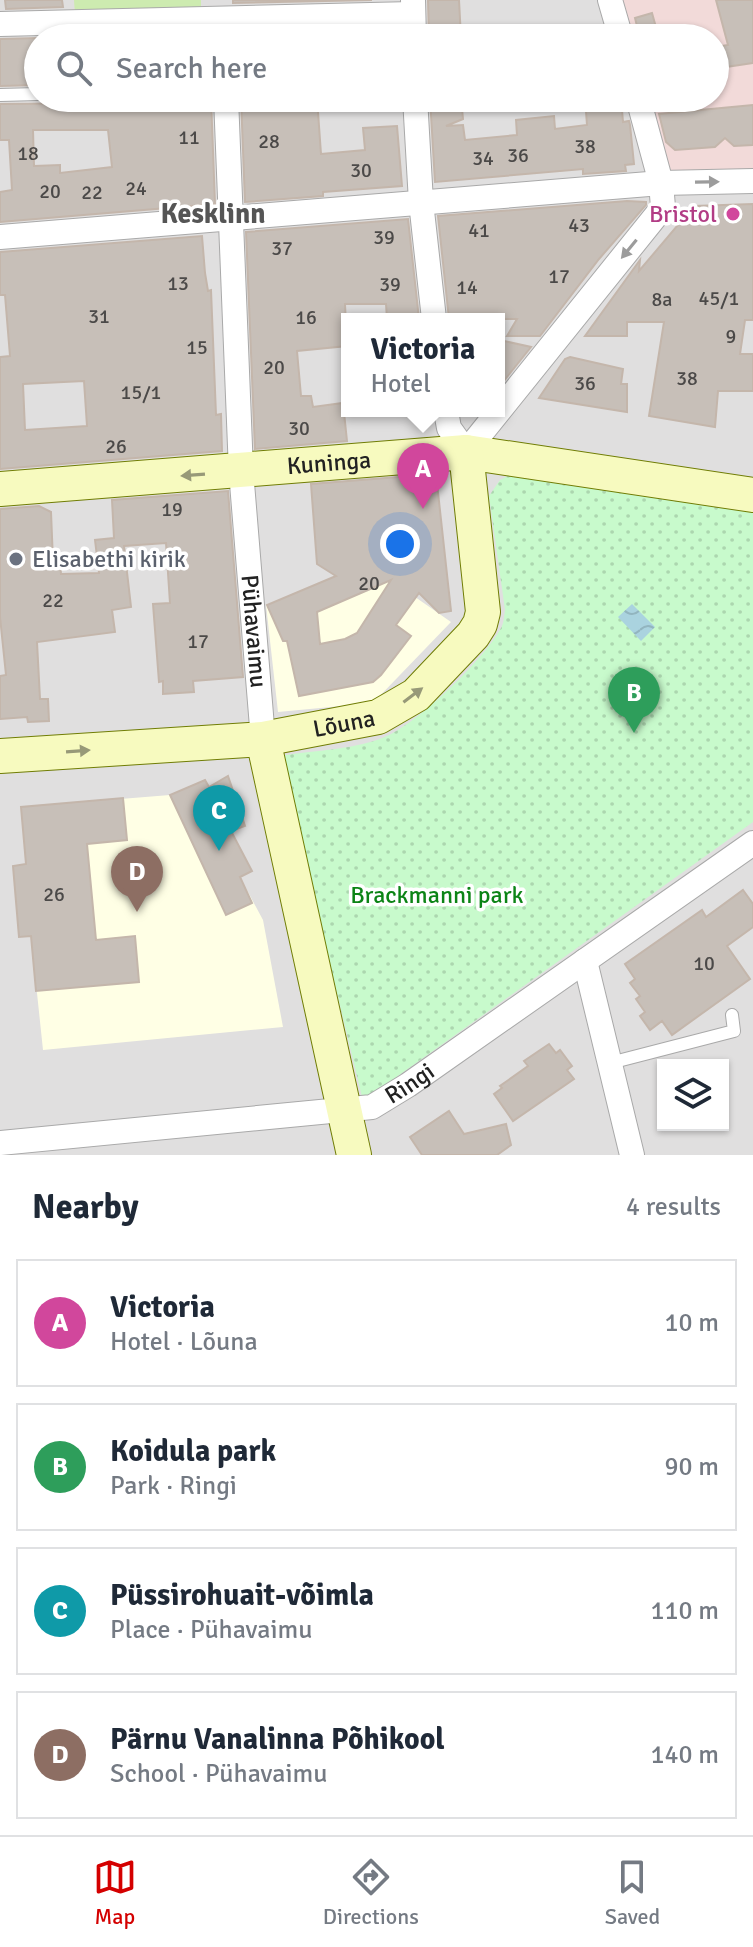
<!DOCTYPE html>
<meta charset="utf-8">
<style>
:root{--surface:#fff;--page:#f2f2f3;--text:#1f2937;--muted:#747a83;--line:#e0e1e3;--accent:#d40000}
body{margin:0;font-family:Signika,sans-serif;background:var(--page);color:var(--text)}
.controls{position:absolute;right:24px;bottom:24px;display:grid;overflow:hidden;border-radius:0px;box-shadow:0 2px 6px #0004}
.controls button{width:72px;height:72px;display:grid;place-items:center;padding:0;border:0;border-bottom:2px solid var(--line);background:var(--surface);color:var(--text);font:40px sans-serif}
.you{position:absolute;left:400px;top:544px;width:28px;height:28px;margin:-20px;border:6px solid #fff;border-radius:50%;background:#1a73e8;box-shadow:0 0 0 12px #1a73e833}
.badge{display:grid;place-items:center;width:52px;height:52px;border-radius:50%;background:var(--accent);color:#fff;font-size:26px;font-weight:700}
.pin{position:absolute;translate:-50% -66px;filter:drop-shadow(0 2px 4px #0008)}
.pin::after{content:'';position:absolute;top:42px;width:28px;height:24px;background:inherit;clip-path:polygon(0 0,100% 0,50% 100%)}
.popup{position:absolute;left:341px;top:313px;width:164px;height:104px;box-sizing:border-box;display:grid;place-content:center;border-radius:0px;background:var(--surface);filter:drop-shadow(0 2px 6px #0005);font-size:26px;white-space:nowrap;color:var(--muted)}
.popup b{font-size:30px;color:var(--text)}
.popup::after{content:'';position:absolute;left:50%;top:100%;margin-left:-16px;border:16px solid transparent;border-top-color:var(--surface)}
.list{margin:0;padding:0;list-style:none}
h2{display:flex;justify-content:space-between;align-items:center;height:104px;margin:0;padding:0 32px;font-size:34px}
h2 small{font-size:26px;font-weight:400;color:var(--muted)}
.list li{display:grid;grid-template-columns:52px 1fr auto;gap:24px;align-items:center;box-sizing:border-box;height:128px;margin:0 16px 16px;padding:0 16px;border:2px solid var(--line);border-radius:0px}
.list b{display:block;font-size:30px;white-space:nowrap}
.list p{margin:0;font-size:26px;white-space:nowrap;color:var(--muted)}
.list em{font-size:26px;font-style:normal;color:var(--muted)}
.icon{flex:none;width:44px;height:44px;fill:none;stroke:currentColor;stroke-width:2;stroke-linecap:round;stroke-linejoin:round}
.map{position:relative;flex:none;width:753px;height:1155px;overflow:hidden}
.search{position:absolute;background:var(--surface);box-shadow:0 2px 6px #0004;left:24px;right:24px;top:24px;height:88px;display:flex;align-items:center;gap:20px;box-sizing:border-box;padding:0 28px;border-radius:44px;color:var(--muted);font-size:30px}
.sheet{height:680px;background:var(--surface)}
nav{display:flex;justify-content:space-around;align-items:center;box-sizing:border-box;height:112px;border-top:2px solid var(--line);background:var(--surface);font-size:22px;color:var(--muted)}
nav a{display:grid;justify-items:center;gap:4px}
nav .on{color:var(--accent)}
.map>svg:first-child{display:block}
</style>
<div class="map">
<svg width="753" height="1155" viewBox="0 0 753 1155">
<defs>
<pattern id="park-dots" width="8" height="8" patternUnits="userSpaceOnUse" patternTransform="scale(2)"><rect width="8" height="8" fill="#c8facc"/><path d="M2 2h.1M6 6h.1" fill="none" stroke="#acd6af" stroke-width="1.8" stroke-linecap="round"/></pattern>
<pattern id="water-waves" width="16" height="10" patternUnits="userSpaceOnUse" patternTransform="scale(2)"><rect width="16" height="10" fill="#aad3df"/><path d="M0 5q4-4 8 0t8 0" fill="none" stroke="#92b5bf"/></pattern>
</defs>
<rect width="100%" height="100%" fill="#f2efe9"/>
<path fill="#e0dfdf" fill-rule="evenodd" d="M 0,0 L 610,0 L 621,38 L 38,38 L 38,98 L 638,98 L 753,181 L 753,1155 L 0,1155 ZM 347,319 L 499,319 L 499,411 L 347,411 ZM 663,1065 L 723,1065 L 723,1125 L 663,1125 Z"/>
<path fill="#f2dad9" d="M 610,0 L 753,0 L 753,181 L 661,183 L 638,98 L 715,98 L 715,38 L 621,38 Z"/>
<g fill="#ffffe5">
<path d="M 352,553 L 451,622 L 373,703 L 278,712 L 266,605 L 335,577 L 334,575 Z"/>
<path d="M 228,776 L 245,826 L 232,832 L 252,871 L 240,877 L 263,920 L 283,1027 L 43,1050 L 31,936 L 19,937 L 13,866 L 26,864 L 21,807 L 170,795 L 209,787 Z"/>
</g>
<path fill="#cdebb0" d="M 74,0 L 201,0 L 201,7 L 75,15 Z"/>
<path fill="url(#park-dots)" d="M 517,471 L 753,510 L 753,822 L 363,1101 L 280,756 C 314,750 358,750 389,735 C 422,719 483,660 501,628 C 504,623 504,616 505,610 L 489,496 L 500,480 Z"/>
<path fill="url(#water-waves)" d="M 632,604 L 655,627 L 641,641 L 618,617 Z"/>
<g fill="#c7bfb8" stroke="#c4b6ab" stroke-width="2" fill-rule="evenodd">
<path d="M 5,0 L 62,0 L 63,7 L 6,9 Z"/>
<path d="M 233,0 L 372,0 L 233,3 Z"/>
<path d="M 428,0 L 459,0 L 461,38 L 429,38 Z"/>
<path d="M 716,0 L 753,0 L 753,63 L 719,68 L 715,47 L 728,45 Z"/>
<path d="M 652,13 L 659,38 L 640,38 L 635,18 Z"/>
<path d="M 375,30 L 376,38 L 237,38 L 236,33 Z"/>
<path d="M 38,38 L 38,85 L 0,86 L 0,39 Z"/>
<path d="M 126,98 L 211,98 L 215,204 L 0,222 L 0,192 L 12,190 L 9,140 L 0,140 L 0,104 L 126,103 ZM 33,130 L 108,130 L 112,167 L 60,173 L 60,165 L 34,166 Z"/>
<path d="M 241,98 L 317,98 L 321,154 L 365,150 L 363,128 L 397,126 L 402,186 L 323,192 L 323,196 L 245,202 Z"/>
<path d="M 430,98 L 461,98 L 463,119 L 446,126 L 463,125 L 465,140 L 517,135 L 516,120 L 554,116 L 555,129 L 587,125 L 585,98 L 621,98 L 623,122 L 629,121 L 630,125 L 634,164 L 625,165 L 626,171 L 583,174 L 583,169 L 435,182 Z"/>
<path d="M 753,105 L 753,145 L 734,146 L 725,138 L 715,147 L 675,150 L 666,142 L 659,114 Z"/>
<path d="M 627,201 L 646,202 L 646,205 L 599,259 L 540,336 L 507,336 L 517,319 L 449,319 L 438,216 Z"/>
<path d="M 753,204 L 753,320 L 745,320 L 740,354 L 753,354 L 753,391 L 718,391 L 715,427 L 649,416 L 664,322 L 627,322 L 627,336 L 585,336 L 640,260 L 639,271 L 694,206 Z"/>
<path d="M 408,219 L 419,319 L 387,319 L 386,304 L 345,304 L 347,346 L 297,351 L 301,396 L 311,396 L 313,407 L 343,403 L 347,441 L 255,449 L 246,232 Z"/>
<path d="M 202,236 L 205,273 L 208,291 L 211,290 L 216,415 L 221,414 L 222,451 L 0,469 L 0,357 L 10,356 L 5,295 L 0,295 L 0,252 ZM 84,381 L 87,426 L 25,430 L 23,384 Z"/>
<path d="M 504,341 L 531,347 L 499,387 L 499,349 Z"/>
<path d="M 570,357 L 623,369 L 621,384 L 627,384 L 627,412 L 539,398 L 565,359 Z"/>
<path d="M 436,474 L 451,611 L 439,613 L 419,593 L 396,625 L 411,636 L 381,675 L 373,682 L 299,696 L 287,641 L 283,641 L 267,605 L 336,576 L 317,564 L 311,484 ZM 391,580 L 357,633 L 345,639 L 320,644 L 317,612 Z"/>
<path d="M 228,491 L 243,677 L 193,681 L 194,692 L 163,694 L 163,681 L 159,682 L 153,604 L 170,603 L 166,543 L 124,546 L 131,607 L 112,610 L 115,632 L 37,642 L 40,699 L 48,699 L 49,721 L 28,722 L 27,717 L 0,719 L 0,676 L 6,675 L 0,617 L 0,509 L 39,506 L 51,512 L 53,561 L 60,561 L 61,574 L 99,573 L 95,540 L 114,538 L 112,500 Z"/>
<path d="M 228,776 L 245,826 L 231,831 L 252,871 L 240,877 L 252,903 L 226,915 L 170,795 L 205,780 L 209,787 Z"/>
<path d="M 123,798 L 127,840 L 87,844 L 96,940 L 135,936 L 139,982 L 36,991 L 31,936 L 19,937 L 13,866 L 26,864 L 21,807 Z"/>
<path d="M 743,890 L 753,904 L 753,927 L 727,946 L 750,979 L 672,1035 L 662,1021 L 650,1030 L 640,1016 L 645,1012 L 636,999 L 640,996 L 630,983 L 635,979 L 625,964 L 702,910 L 706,917 Z"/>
<path d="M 549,1044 L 556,1053 L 560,1050 L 572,1066 L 567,1070 L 574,1079 L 513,1121 L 494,1094 L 502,1088 L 500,1086 L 528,1066 L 524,1061 Z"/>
<path d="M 449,1111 L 464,1134 L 506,1124 L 511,1145 L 497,1155 L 422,1155 L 410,1137 Z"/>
</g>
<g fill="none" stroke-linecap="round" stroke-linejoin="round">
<defs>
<g id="lane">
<path d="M 0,95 L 38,94"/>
<path d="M 610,1063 L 734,1031 L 732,1015"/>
</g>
<g id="street">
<path d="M 413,0 L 414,38"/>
<path d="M 610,0 L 621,38"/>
<path d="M 0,24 L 413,14"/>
<path id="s1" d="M 226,98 L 241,471 L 263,739"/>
<path d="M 415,98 L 421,202 L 434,319"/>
<path d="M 0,237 L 661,183 L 753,181"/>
<path d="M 446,411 L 449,428 L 466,452 L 663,207 L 661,183 L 638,98"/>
<path d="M 585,961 L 632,1155"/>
<path id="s2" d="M 0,1143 L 372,1107 L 408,1085 L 753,843"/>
</g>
<g id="secondary">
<path id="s3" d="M 0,489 L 466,452 L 753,495"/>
<path d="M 263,739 L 354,1155"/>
<path id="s4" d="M 0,756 L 263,739 L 378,717 L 416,695 L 473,635 L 480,624 L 483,612 L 466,452"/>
</g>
</defs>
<use href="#lane" stroke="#a9a9a9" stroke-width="14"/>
<use href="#street" stroke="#a9a9a9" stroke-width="26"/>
<use href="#secondary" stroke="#707d05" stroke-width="36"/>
<use href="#lane" stroke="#fff" stroke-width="12"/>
<use href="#street" stroke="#fff" stroke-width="24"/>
<use href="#secondary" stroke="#f7fabf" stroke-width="34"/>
</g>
<defs><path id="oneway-solid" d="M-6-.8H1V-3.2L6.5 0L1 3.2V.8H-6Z" transform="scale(2)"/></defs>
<g fill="#9c9c9c">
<use href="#oneway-solid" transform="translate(707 182) rotate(-1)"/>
<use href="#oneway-solid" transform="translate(629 249) rotate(129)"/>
</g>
<g fill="#979978">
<use href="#oneway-solid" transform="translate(193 475) rotate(176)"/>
<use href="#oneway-solid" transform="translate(413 695) rotate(-37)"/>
<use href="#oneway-solid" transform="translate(78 751) rotate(-4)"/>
</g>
<circle fill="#d1479c" stroke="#fff" stroke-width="3" cx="733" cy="214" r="8"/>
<circle fill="#6b7280" stroke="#fff" stroke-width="3" cx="16" cy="559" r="8"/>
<g text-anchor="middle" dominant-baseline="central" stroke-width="7" stroke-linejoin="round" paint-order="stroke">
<g font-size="20" fill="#4b4948">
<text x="189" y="137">11</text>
<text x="269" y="141">28</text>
<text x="585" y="146">38</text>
<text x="28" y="153">18</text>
<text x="518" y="155">36</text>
<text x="483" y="158">34</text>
<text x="361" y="170">30</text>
<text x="136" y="188">24</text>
<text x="50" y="191">20</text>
<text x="92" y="192">22</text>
<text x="579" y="225">43</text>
<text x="479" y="230">41</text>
<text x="384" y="237">39</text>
<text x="282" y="248">37</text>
<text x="559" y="276">17</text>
<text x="178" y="283">13</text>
<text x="390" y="284">39</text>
<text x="467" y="287">14</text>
<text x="719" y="298">45/1</text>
<text x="662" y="299">8a</text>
<text x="99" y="316">31</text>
<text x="306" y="317">16</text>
<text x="731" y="336">9</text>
<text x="197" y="347">15</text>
<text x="274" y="367">20</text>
<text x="687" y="378">38</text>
<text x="585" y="383">36</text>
<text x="141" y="392">15/1</text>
<text x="299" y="428">30</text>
<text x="116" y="446">26</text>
<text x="172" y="509">19</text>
<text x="369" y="583">20</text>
<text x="53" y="600">22</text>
<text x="198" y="641">17</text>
<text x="54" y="894">26</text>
<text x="704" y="963">10</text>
</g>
<g font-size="24" fill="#b23c85" stroke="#fff" text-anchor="end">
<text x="717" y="214">Bristol</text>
</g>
<g font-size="24" fill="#222" stroke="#fff">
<text stroke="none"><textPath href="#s3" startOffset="330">Kuninga</textPath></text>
<text stroke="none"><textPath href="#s1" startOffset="534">Pühavaimu</textPath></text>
<text stroke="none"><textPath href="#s4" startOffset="346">Lõuna</textPath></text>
<text stroke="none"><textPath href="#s2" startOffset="418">Ringi</textPath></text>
</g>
<g font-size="24" fill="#5b616d" stroke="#fff" text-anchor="start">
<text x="32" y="559">Elisabethi kirik</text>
</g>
<g font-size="24" fill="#0c8416" stroke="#fff">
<text x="437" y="895">Brackmanni park</text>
</g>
<g font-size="28" font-weight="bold" fill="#555" stroke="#fff">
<text x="213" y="214">Kesklinn</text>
</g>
</g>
</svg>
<div class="controls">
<button><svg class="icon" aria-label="layers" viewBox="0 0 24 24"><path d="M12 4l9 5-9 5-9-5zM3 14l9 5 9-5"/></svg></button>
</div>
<div class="you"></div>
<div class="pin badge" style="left:423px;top:509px;background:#d1479c">A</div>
<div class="popup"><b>Victoria</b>Hotel</div>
<div class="pin badge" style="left:634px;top:733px;background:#2e9e5b">B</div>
<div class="pin badge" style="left:219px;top:851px;background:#0f9aa8">C</div>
<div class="pin badge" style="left:137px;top:912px;background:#8d6e63">D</div>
<div class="search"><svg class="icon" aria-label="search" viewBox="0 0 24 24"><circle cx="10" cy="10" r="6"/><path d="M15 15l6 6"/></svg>Search here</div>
</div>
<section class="sheet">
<h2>Nearby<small>4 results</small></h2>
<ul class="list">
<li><span class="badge" style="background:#d1479c">A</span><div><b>Victoria</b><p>Hotel · Lõuna</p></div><em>10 m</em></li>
<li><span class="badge" style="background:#2e9e5b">B</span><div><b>Koidula park</b><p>Park · Ringi</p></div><em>90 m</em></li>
<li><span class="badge" style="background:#0f9aa8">C</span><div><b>Püssirohuait-võimla</b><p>Place · Pühavaimu</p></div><em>110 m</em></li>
<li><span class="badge" style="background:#8d6e63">D</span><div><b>Pärnu Vanalinna Põhikool</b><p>School · Pühavaimu</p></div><em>140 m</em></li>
</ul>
</section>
<nav>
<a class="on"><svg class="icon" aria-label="map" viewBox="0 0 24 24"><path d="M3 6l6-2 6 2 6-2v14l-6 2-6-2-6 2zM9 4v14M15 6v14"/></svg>Map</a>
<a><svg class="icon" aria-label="directions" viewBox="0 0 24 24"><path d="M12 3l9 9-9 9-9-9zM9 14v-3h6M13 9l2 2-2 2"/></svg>Directions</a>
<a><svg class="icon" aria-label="saved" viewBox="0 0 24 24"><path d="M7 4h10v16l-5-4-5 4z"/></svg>Saved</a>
</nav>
